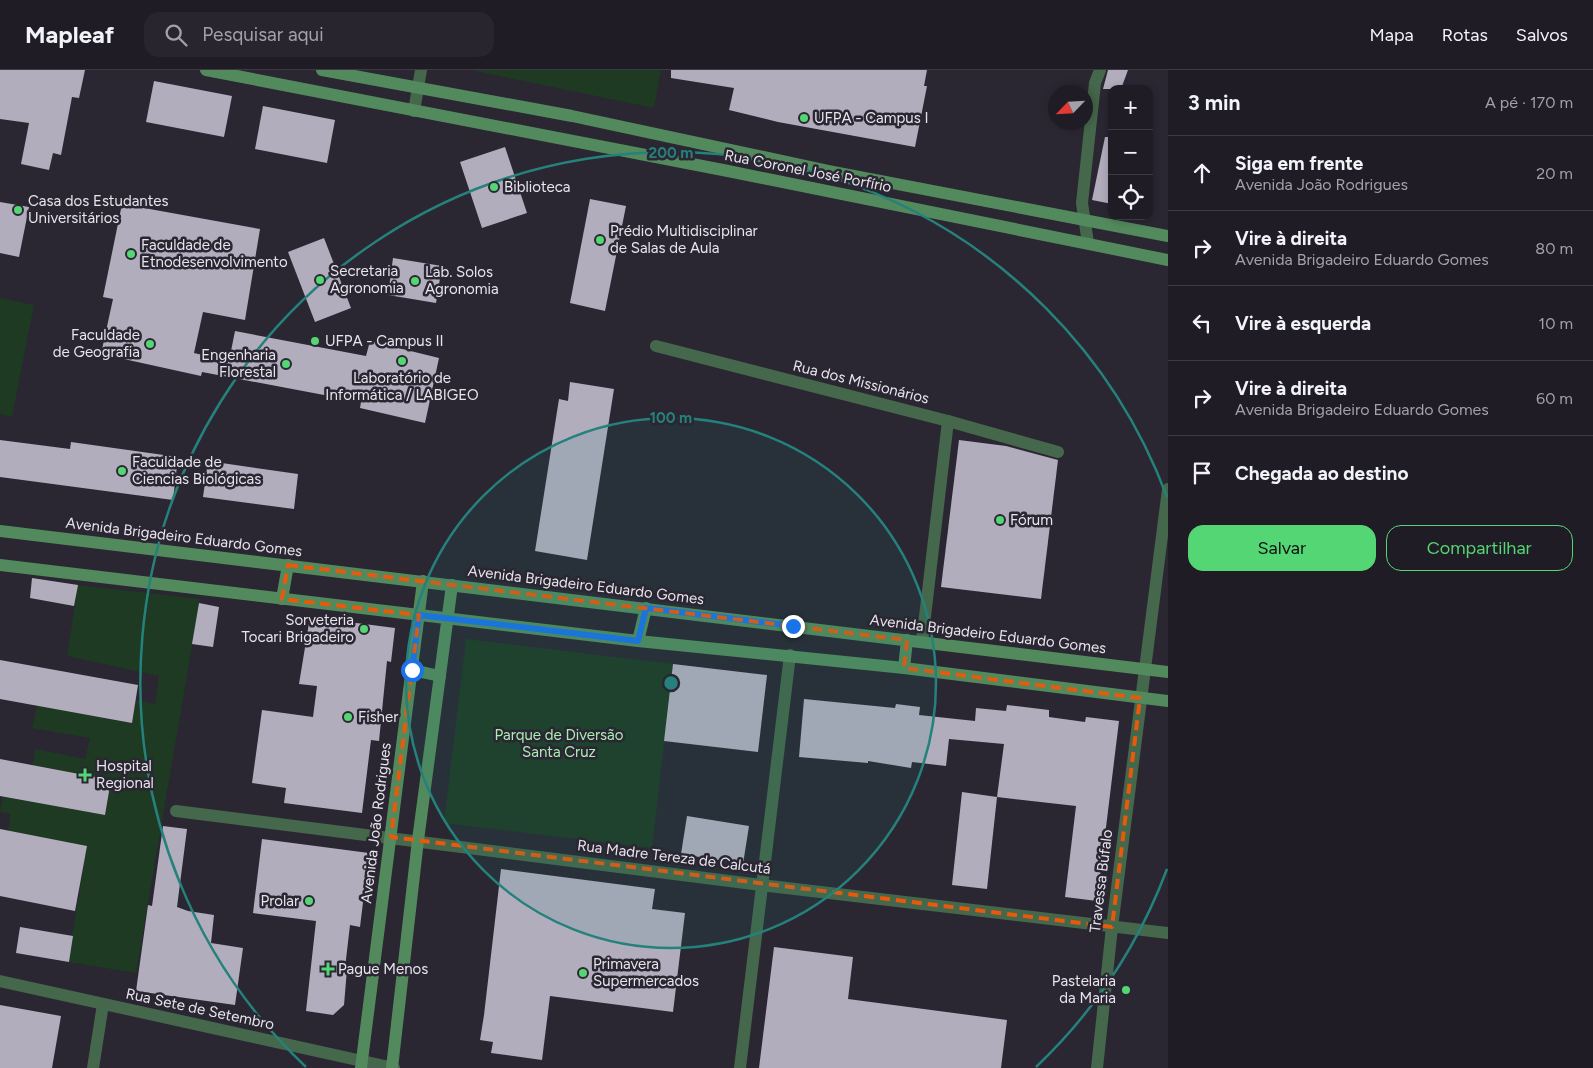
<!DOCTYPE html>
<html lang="pt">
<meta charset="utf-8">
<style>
:root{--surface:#201c26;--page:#28252e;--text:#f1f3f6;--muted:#a2a1a7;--line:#3d3a43;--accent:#53d673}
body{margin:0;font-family:Figtree,sans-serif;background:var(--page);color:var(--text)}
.controls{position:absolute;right:15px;top:15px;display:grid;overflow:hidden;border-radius:10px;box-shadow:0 2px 8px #0003}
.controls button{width:45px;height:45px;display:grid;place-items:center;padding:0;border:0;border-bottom:1px solid var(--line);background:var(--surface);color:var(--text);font:25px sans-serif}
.compass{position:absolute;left:1048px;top:15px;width:45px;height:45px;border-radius:50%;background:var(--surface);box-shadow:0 2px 8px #0003;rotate:245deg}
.stop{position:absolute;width:15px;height:15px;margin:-11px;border:4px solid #1a73e8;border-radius:50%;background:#fff}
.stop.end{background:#1a73e8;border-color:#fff;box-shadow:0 1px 5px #0008}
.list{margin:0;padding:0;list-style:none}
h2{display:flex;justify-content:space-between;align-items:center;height:65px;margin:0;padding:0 20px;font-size:21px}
h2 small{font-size:16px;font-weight:400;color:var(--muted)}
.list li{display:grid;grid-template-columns:32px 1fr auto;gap:15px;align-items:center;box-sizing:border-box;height:75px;padding:0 20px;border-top:1px solid var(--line)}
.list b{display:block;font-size:19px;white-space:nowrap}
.list p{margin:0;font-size:16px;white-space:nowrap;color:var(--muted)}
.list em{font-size:16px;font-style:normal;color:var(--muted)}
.actions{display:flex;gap:10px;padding:15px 20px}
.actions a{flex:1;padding:11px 0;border:1px solid var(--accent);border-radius:15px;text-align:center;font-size:18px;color:var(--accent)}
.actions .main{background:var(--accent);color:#111}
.icon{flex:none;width:28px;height:28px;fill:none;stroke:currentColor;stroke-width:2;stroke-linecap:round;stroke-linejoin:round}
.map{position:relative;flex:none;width:1168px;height:998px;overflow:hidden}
header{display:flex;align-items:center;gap:30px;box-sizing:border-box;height:70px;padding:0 25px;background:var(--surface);border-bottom:1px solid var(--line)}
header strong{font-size:24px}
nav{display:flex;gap:28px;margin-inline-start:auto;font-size:18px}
.search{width:350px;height:45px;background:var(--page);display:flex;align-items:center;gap:12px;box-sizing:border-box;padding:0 18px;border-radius:15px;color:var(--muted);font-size:19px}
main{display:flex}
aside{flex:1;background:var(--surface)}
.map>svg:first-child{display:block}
</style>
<header>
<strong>Mapleaf</strong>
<div class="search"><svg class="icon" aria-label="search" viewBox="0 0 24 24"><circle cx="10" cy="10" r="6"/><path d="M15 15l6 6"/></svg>Pesquisar aqui</div>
<nav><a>Mapa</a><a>Rotas</a><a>Salvos</a></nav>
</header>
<main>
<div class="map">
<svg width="1168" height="998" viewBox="0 0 1168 998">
<rect width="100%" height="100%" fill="#2a2632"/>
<g fill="#1e3a23">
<path d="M 470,0 L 661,0 L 654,38 Z"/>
<path d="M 0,228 L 34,235 L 12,347 L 0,344 Z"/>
<path d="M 78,515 L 200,529 L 136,903 L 68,892 L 87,776 L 8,761 L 11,744 L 0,742 L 3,726 L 105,745 L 111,710 L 33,695 L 35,679 L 85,689 L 90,668 L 32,658 L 37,636 L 131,653 L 136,630 L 155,634 L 159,606 L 67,586 Z"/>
<path d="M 466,569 L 673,594 L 652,778 L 444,753 Z"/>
</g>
<g fill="#b2adbd">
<path d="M 0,0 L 85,0 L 79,28 L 72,27 L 61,85 L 53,83 L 49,100 L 21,94 L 29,53 L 0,49 Z"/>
<path d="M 671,0 L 927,0 L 924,16 L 927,16 L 915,77 L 778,52 L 729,40 L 734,18 L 671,8 Z"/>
<path d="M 1108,0 L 1128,0 L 1121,19 L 1103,19 Z"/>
<path d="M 154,11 L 232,26 L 224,67 L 146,52 Z"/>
<path d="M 263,36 L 335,50 L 327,93 L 255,79 Z"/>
<path d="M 1105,67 L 1112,67 L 1112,134 L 1092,130 Z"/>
<path d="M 505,77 L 527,143 L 482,158 L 460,92 Z"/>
<path d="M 590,129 L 626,136 L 605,241 L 570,233 Z"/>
<path d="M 0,132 L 29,137 L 19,187 L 0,183 Z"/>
<path d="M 122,134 L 260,159 L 245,250 L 203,242 L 194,283 L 229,291 L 235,261 L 366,286 L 370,271 L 439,288 L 425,353 L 360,338 L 361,332 L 202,302 L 201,306 L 101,284 L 113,229 L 103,227 Z"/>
<path d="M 324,168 L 351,238 L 315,252 L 288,182 Z"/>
<path d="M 393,188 L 442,196 L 436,233 L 388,225 Z"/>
<path d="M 570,312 L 614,319 L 587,490 L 535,481 L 559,329 L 568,331 Z"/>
<path d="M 0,370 L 70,379 L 71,372 L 178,387 L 173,430 L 0,407 Z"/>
<path d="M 959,370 L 1006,376 L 1058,390 L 1041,529 L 941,517 Z"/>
<path d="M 208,391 L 298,404 L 294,439 L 203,427 Z"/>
<path d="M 32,508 L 78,515 L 74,536 L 30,528 Z"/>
<path d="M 199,533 L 219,537 L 213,577 L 192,574 Z"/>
<path d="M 310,547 L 395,558 L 391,592 L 387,591 L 379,671 L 371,670 L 362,743 L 284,733 L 286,718 L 252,713 L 262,640 L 313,647 L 317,616 L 299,614 Z"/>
<path d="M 0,590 L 138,615 L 132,653 L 0,629 Z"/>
<path d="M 673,594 L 767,605 L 758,682 L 664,671 Z"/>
<path d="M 804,629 L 895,638 L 896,634 L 920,637 L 919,645 L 975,651 L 976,638 L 1006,641 L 1007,635 L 1049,640 L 1049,647 L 1085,652 L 1086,647 L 1119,651 L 1097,831 L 1065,827 L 1076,736 L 997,727 L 1004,674 L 949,669 L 946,696 L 912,692 L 911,698 L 868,691 L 868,693 L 799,687 Z"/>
<path d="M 0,689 L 111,710 L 105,745 L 0,726 Z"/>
<path d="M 962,722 L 997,727 L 987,819 L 952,815 Z"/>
<path d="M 687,746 L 749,756 L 743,794 L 681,784 Z"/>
<path d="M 163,756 L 187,759 L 177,837 L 188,841 L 214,845 L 211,873 L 243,878 L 235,935 L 136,921 L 148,835 L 152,836 Z"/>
<path d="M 0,759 L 87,776 L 75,841 L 0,826 Z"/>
<path d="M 262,769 L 369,783 L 360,857 L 350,855 L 345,898 L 347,899 L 344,935 L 333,945 L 306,941 L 316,851 L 253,843 Z"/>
<path d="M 501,799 L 655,819 L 652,839 L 685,843 L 673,942 L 550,926 L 542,990 L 491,983 L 493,972 L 480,970 L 484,945 Z"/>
<path d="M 20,857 L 73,866 L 69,892 L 16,883 Z"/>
<path d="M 774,877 L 853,887 L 848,929 L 1007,950 L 1001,998 L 759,998 Z"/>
<path d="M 0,935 L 61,946 L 52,998 L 0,998 Z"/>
</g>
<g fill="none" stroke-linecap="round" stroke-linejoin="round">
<g stroke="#45674b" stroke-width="12">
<path d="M 414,41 L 421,0"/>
<path d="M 1088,173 L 1082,133 L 1095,13 L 1100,0"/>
<path d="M 656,276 L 948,351 L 1058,382"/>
<path d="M 922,572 L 948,351"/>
<path d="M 176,741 L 761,815 L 1168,863"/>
<path d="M 0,911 L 394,998"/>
<path d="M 93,998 L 103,934"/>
<path d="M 740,998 L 790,585"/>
<path d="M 1097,998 L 1112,857 L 1168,419"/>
</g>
<g stroke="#538a5d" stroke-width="12">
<path d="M 206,0 L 728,101 L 1168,190"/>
<path d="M 322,0 L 572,46 L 829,101 L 1168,166"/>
<path d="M 0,461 L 1168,602"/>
<path d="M 0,495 L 638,571 L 904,598 L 1168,631"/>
<path d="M 282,529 L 288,495"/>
<path d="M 638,571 L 646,538"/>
<path d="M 904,598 L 907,570"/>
<path d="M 412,600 L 440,606"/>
<path d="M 361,998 L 423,511"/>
<path d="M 392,998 L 418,770 L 452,515"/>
</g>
</g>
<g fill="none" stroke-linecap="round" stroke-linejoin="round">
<path stroke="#1a73e8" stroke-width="6" d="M 412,600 L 419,545 L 638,571 L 646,538 L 793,556"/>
</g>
<path fill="none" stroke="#e8590c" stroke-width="4" stroke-dasharray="10 6" stroke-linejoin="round" d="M 288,495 L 907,570 L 904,598 L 1140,628 L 1112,857 L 391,767 L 419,545 L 282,529 Z"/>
<circle cx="671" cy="613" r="265" fill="#25817b" fill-opacity=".12"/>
<g fill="none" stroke="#25817b" stroke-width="2.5">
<circle cx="671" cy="613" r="265"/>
<path d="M1167 799A530 530 0 0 1 1036 997M306 997A530 530 0 1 1 1167 427"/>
</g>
<g fill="#53d673" stroke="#2a2632" stroke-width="2">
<circle cx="804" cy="48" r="5"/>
<circle cx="494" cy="117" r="5"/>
<circle cx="18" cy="140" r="5"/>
<circle cx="600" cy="170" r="5"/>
<circle cx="131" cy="184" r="5"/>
<circle cx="320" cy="210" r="5"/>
<circle cx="415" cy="211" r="5"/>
<circle cx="315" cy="271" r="5"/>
<circle cx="150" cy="274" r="5"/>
<circle cx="402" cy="291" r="5"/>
<circle cx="286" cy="294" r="5"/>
<circle cx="122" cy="401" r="5"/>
<circle cx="1000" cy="450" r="5"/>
<circle cx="364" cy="559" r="5"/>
<circle cx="348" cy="647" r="5"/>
<path d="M82.5 697.5h5v5h5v5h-5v5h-5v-5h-5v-5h5z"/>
<circle cx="309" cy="831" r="5"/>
<path d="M325.5 891.5h5v5h5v5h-5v5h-5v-5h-5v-5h5z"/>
<circle cx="583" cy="903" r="5"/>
<circle cx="1126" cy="920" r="5"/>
</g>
<g text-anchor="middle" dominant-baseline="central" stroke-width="5" stroke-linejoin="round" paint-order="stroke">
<g font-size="15" fill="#e7e4ed" stroke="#2a2632" text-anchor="start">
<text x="814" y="48">UFPA - Campus I</text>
<text x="504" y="117">Biblioteca</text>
<text x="28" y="131">Casa dos Estudantes<tspan x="28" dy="17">Universitários</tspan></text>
<text x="610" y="161">Prédio Multidisciplinar<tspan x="610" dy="17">de Salas de Aula</tspan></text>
<text x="141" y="175">Faculdade de<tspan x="141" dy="17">Etnodesenvolvimento</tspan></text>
<text x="330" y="201">Secretaria<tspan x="330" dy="17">Agronomia</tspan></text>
<text x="425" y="202">Lab. Solos<tspan x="425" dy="17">Agronomia</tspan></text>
<text x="140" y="265" text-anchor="end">Faculdade<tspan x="140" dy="17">de Geografia</tspan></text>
<text x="325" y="271">UFPA - Campus II</text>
<text x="276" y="285" text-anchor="end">Engenharia<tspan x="276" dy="17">Florestal</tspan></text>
<text x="402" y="308" text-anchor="middle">Laboratório de<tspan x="402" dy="17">Informática / LABIGEO</tspan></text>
<text x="132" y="392">Faculdade de<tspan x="132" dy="17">Ciencias Biológicas</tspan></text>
<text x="1010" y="450">Fórum</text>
<text x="354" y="550" text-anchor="end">Sorveteria<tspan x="354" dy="17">Tocari Brigadeiro</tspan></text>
<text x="358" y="647">Fisher</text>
<text x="96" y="696">Hospital<tspan x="96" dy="17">Regional</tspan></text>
<text x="299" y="831" text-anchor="end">Prolar</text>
<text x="593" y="894">Primavera<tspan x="593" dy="17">Supermercados</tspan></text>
<text x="338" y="899">Pague Menos</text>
<text x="1116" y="911" text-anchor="end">Pastelaria<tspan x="1116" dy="17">da Maria</tspan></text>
</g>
<g font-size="15" fill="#e7e4ed" stroke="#2a2632">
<text transform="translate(808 101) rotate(11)">Rua Coronel José Porfírio</text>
<text transform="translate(861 312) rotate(14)">Rua dos Missionários</text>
<text transform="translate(184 467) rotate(7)">Avenida Brigadeiro Eduardo Gomes</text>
<text transform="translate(586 515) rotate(7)">Avenida Brigadeiro Eduardo Gomes</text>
<text transform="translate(988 564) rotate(7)">Avenida Brigadeiro Eduardo Gomes</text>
<text transform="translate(376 753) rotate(-83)">Avenida João Rodrigues</text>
<text transform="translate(674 787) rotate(7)">Rua Madre Tereza de Calcutá</text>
<text transform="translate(1101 811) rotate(-83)">Travessa Búfalo</text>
<text transform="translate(200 939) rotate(12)">Rua Sete de Setembro</text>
</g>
<g font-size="15" fill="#a9edb3" stroke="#2a2632">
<text x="559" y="665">Parque de Diversão<tspan x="559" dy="17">Santa Cruz</tspan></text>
</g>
</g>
<circle cx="671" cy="613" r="8" fill="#25817b" stroke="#2a2632" stroke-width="2.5"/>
<g font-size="15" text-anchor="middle" font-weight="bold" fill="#25817b" stroke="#2a2632" stroke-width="5" stroke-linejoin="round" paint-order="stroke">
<text x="671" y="88">200 m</text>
<text x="671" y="353">100 m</text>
</g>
</svg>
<div class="controls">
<button>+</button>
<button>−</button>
<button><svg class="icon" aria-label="locate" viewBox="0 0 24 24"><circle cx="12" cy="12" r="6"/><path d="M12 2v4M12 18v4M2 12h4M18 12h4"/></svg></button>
</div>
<svg class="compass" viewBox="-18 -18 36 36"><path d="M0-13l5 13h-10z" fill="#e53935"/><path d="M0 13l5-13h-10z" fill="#a2a1a7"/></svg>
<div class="stop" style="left:412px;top:600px"></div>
<div class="stop end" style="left:793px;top:556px"></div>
</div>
<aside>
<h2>3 min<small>A pé · 170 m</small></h2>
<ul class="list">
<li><svg class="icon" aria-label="ahead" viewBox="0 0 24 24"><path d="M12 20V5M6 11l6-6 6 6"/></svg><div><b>Siga em frente</b><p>Avenida João Rodrigues</p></div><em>20 m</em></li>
<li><svg class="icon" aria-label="right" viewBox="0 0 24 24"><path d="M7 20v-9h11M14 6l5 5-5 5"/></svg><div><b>Vire à direita</b><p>Avenida Brigadeiro Eduardo Gomes</p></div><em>80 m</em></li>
<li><svg class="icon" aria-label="left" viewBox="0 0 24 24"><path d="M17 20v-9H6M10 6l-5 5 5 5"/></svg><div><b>Vire à esquerda</b></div><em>10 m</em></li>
<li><svg class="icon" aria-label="right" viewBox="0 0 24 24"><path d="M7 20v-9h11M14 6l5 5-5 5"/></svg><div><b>Vire à direita</b><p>Avenida Brigadeiro Eduardo Gomes</p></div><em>60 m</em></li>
<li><svg class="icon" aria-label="arrive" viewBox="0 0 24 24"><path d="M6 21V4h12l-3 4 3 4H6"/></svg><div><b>Chegada ao destino</b></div></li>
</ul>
<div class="actions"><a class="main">Salvar</a><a>Compartilhar</a></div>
</aside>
</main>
